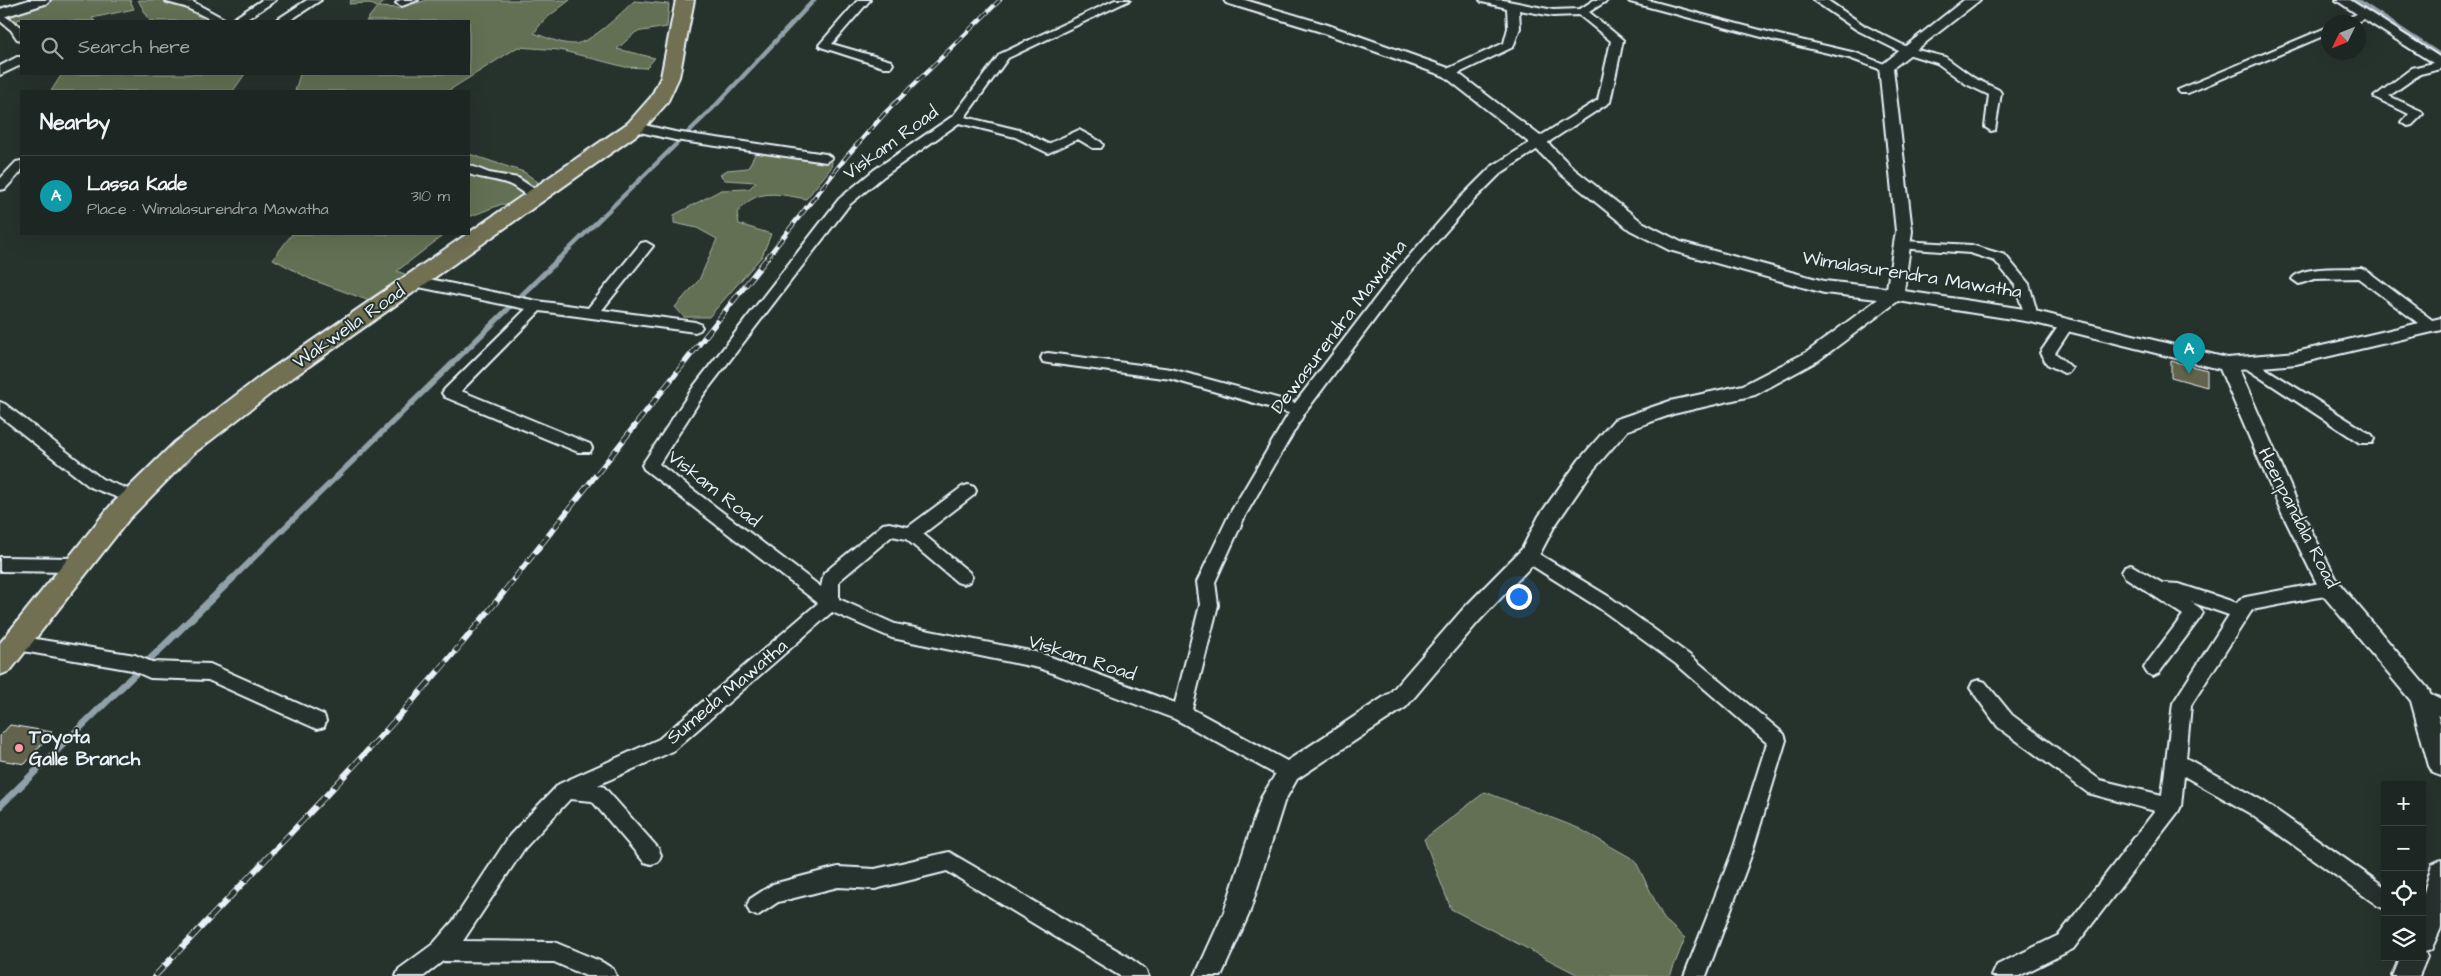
<!DOCTYPE html>
<meta charset="utf-8">
<style>
:root{--surface:#1c2622;--page:#29322f;--text:#f1f3f6;--muted:#a0a5a5;--line:#3a4340;--accent:#2563eb}
body{margin:0;font-family:"Architects Daughter",sans-serif;background:var(--page);color:var(--text)}
.controls{position:absolute;right:15px;bottom:15px;display:grid;overflow:hidden;border-radius:0px;box-shadow:0 5px 20px #0002}
.controls button{width:45px;height:45px;display:grid;place-items:center;padding:0;border:0;border-bottom:1px solid var(--line);background:var(--surface);color:var(--text);font:25px sans-serif}
.compass{position:absolute;left:2321px;top:15px;width:45px;height:45px;border-radius:50%;background:var(--surface);box-shadow:0 5px 20px #0002;rotate:227deg}
.you{position:absolute;left:1518px;top:596px;width:18px;height:18px;margin:-12px;border:4px solid #fff;border-radius:50%;background:#1a73e8;box-shadow:0 0 0 8px #1a73e833}
.badge{display:grid;place-items:center;width:32px;height:32px;border-radius:50%;background:var(--accent);color:#fff;font-size:16px;font-weight:700}
.pin{position:absolute;translate:-50% -41px;filter:drop-shadow(0 1px 2px #0008)}
.pin::after{content:'';position:absolute;top:26px;width:18px;height:15px;background:inherit;clip-path:polygon(0 0,100% 0,50% 100%)}
.list{margin:0;padding:0;list-style:none}
h2{display:flex;justify-content:space-between;align-items:center;height:65px;margin:0;padding:0 20px;font-size:21px}
h2 small{font-size:16px;font-weight:400;color:var(--muted)}
.list li{display:grid;grid-template-columns:32px 1fr auto;gap:15px;align-items:center;box-sizing:border-box;height:80px;padding:0 20px;border-top:1px solid var(--line)}
.list b{display:block;font-size:19px;white-space:nowrap}
.list p{margin:0;font-size:16px;white-space:nowrap;color:var(--muted)}
.list em{font-size:16px;font-style:normal;color:var(--muted)}
.icon{flex:none;width:28px;height:28px;fill:none;stroke:currentColor;stroke-width:2;stroke-linecap:round;stroke-linejoin:round}
.map{position:relative;flex:none;width:2441px;height:976px;overflow:hidden}
.search{position:absolute;background:var(--surface);box-shadow:0 5px 20px #0002;left:20px;top:20px;width:450px;height:55px;display:flex;align-items:center;gap:12px;box-sizing:border-box;padding:0 18px;border-radius:0px;color:var(--muted);font-size:19px}
.panel{position:absolute;background:var(--surface);box-shadow:0 5px 20px #0002;left:20px;top:90px;width:450px;height:145px;border-radius:0px}
.map>svg:first-child{display:block}
</style>
<div class="map">
<svg width="2441" height="976" viewBox="0 0 2441 976">
<rect width="100%" height="100%" fill="#26332d"/>
<filter id="ink" filterUnits="userSpaceOnUse"><feTurbulence type="fractalNoise" baseFrequency=".02" numOctaves="2"/><feDisplacementMap in="SourceGraphic" scale="10" xChannelSelector="R" yChannelSelector="G"/><feConvolveMatrix kernelMatrix="1 2 1 2 8 2 1 2 1" color-interpolation-filters="sRGB"/></filter>
<g filter="url(#ink)">
<g fill="#627152" stroke="#a5b1a5">
<path d="M 43,0 L 130,0 L 134,9 L 92,18 L 95,21 L 25,21 L 31,19 L 24,18 L 12,22 L 4,15 Z"/>
<path d="M 138,0 L 173,0 L 206,21 L 150,21 Z"/>
<path d="M 351,0 L 387,0 L 378,7 L 399,8 L 427,0 L 570,0 L 544,20 L 534,33 C 545,37 561,44 573,44 C 591,44 621,13 634,1 L 669,4 L 667,27 L 636,32 L 617,49 L 655,58 L 646,68 L 625,67 L 560,50 L 518,47 L 448,91 L 295,91 L 300,74 L 469,74 L 469,21 L 366,21 L 377,7 L 369,3 L 349,4 Z"/>
<path d="M 62,74 L 245,74 L 233,91 L 51,91 Z"/>
<path d="M 760,152 L 781,152 L 832,161 L 831,168 L 806,199 C 778,194 756,187 737,213 L 739,224 L 771,234 L 762,256 L 709,317 L 684,317 L 675,307 L 699,280 L 717,239 L 697,228 L 674,223 L 674,215 L 721,190 L 749,189 L 756,182 L 725,180 L 720,175 L 727,170 L 748,168 L 755,154 Z"/>
<path d="M 469,154 L 524,172 L 538,182 L 522,204 L 511,206 L 502,204 L 469,217 Z"/>
<path d="M 292,234 L 445,234 L 397,271 L 407,275 L 367,300 L 310,279 L 273,259 Z"/>
<path d="M 1485,792 L 1578,828 L 1635,860 L 1664,919 L 1685,938 L 1670,976 L 1580,976 L 1451,909 L 1424,839 Z"/>
</g>
<g fill="none" stroke-linecap="round" stroke-linejoin="round">
<g stroke="#90a1a8" stroke-width="4.5">
<path d="M 2356,0 L 2441,56"/>
<path d="M 559,259 L 717,104 L 814,0"/>
</g>
<path stroke="#90a1a8" stroke-width="5.5" d="M 232,579 L 560,258"/>
<path stroke="#90a1a8" stroke-width="7" d="M 0,806 L 233,578"/>
</g>
<g fill="#64634e" stroke="#e8f1f8">
<path d="M 2171,361 L 2207,370 L 2207,387 L 2171,377 Z"/>
<path d="M 10,725 L 52,732 L 25,764 L 0,760 L 0,736 Z"/>
</g>
<g fill="none" stroke-linecap="round" stroke-linejoin="round">
<defs>
<g id="minor">
<path d="M 165,0 L 193,2 L 228,21 L 214,21 L 185,7 L 167,2 Z"/>
<path d="M 262,0 L 276,0 L 244,21 L 230,21 Z"/>
<path d="M 307,0 L 321,0 L 289,21 L 275,21 Z"/>
<path d="M 400,0 L 418,0 L 402,6 L 396,3 Z"/>
<path d="M 858,0 L 870,0 L 832,44 L 891,61 L 893,64 L 891,67 L 883,67 L 821,47 L 819,45 Z"/>
<path d="M 1115,0 L 1130,0 L 1008,58 L 965,117 L 1023,131 L 1048,144 L 1079,130 L 1101,142 L 1103,145 L 1101,148 L 1093,148 L 1078,139 L 1048,153 L 1015,137 L 959,123 L 884,176 L 849,205 L 704,394 L 659,464 L 821,587 L 824,573 L 883,524 L 889,523 L 908,527 L 962,487 L 968,485 L 974,487 L 976,491 L 974,495 L 923,534 L 969,572 L 972,577 L 969,582 L 963,584 L 957,582 L 906,539 L 892,536 L 839,581 L 839,599 L 895,624 L 1040,653 L 1175,703 L 1200,605 L 1197,582 L 1229,515 L 1289,413 L 1171,379 L 1048,363 L 1043,362 L 1041,358 L 1043,354 L 1048,353 L 1171,369 L 1295,403 L 1397,270 L 1459,199 L 1491,167 L 1598,100 L 1611,41 L 1579,15 L 1553,16 L 1519,10 L 1520,28 L 1513,47 L 1453,76 L 1445,76 L 1443,73 L 1445,70 L 1504,43 L 1508,28 L 1507,8 L 1482,2 L 1480,0 L 1503,0 L 1553,10 L 1580,9 L 1594,0 L 1608,0 L 1589,12 L 1623,40 L 1610,102 L 1501,173 L 1469,205 L 1407,276 L 1304,414 L 1245,516 L 1215,582 L 1218,605 L 1192,709 L 1296,766 L 1299,772 L 1296,778 L 1289,781 L 1282,778 L 1175,719 L 1039,668 L 892,638 L 832,612 L 673,751 L 598,785 L 604,787 L 658,848 L 661,855 L 658,862 L 651,864 L 644,862 L 592,801 L 570,799 L 524,849 L 463,941 L 554,942 L 602,962 L 613,969 L 616,976 L 586,976 L 554,962 L 443,961 L 424,976 L 396,976 L 399,969 L 433,944 L 454,920 L 510,835 L 559,784 L 659,739 L 818,603 L 644,469 L 642,465 L 694,386 L 839,199 L 874,170 L 953,116 L 1000,54 Z"/>
<path d="M 1628,0 L 1647,0 L 1779,35 L 1856,53 L 1892,67 L 1886,71 L 1882,70 L 1849,58 L 1773,40 L 1630,2 Z"/>
<path d="M 1813,0 L 1827,0 L 1865,26 L 1909,48 L 1945,57 L 1974,78 L 1999,90 L 2001,93 L 1995,130 L 1991,131 L 1985,127 L 1989,95 L 1966,84 L 1937,63 L 1901,52 L 1857,30 Z"/>
<path d="M 2336,0 L 2350,0 L 2441,58 L 2441,69 L 2420,74 L 2389,96 L 2421,111 L 2423,114 L 2412,125 L 2408,126 L 2402,122 L 2409,114 L 2374,97 L 2412,68 L 2433,63 L 2364,19 L 2356,22 L 2342,22 L 2343,20 L 2357,14 Z"/>
<path d="M 0,13 L 20,26 L 21,40 L 17,39 L 11,30 L 0,21 Z"/>
<path d="M 2328,27 L 2328,34 L 2188,93 L 2180,93 L 2178,90 Z"/>
<path d="M 17,57 L 21,57 L 21,65 L 0,75 L 0,66 Z"/>
<path d="M 635,123 L 675,132 L 826,154 L 832,158 L 826,162 L 675,140 L 631,130 L 629,127 Z"/>
<path d="M 21,161 L 21,172 L 5,189 L 0,190 L 0,179 L 16,162 Z"/>
<path d="M 469,165 L 489,173 L 518,178 L 545,196 L 543,199 C 531,202 521,190 511,185 C 498,179 482,179 469,174 Z"/>
<path d="M 1903,241 L 1971,245 L 2005,255 L 2029,284 L 2038,316 L 2036,319 L 2026,319 L 2015,285 L 1995,261 L 1970,253 L 1898,248 L 1896,245 Z"/>
<path d="M 646,242 L 653,246 L 602,310 L 695,322 L 700,324 L 702,327 L 700,330 L 695,332 L 540,311 L 461,391 L 590,444 L 592,448 L 590,452 L 578,452 L 445,397 L 442,393 L 445,389 L 526,309 L 414,286 L 407,281 L 409,278 L 414,276 L 537,301 L 588,308 L 641,243 Z"/>
<path d="M 2361,268 L 2366,270 L 2436,323 L 2438,326 L 2436,329 L 2426,329 L 2358,278 L 2314,279 L 2299,284 L 2292,279 C 2301,265 2345,269 2361,268 Z"/>
<path d="M 2067,319 L 2074,324 L 2055,353 L 2072,368 L 2069,372 L 2064,373 L 2047,364 L 2040,353 L 2062,321 Z"/>
<path d="M 2249,358 L 2372,435 L 2374,439 L 2372,443 L 2360,443 L 2244,367 L 2242,363 L 2244,359 Z"/>
<path d="M 0,402 L 5,404 L 102,479 L 138,493 L 140,497 L 138,501 L 132,503 L 90,487 L 0,416 Z"/>
<path d="M 1529,548 L 1611,598 L 1688,654 L 1784,734 L 1786,740 L 1752,853 L 1706,976 L 1684,976 L 1732,853 L 1767,743 L 1676,664 L 1599,608 L 1523,560 L 1521,555 L 1523,550 Z"/>
<path d="M 0,557 L 75,558 L 81,560 L 84,565 L 81,570 L 75,572 L 0,571 Z"/>
<path d="M 2131,565 L 2162,583 L 2179,584 L 2237,603 L 2240,599 L 2246,597 L 2330,581 L 2336,583 L 2339,588 L 2336,593 L 2330,595 L 2252,610 L 2191,705 L 2186,758 L 2263,801 L 2385,887 L 2385,909 L 2378,906 L 2249,813 L 2184,776 L 2181,806 L 2178,812 L 2073,949 L 2019,976 L 1992,976 L 1997,965 L 2059,935 L 2155,811 L 2088,793 L 1998,727 L 1970,688 L 1973,682 L 1979,680 L 1985,682 L 2012,715 L 2100,780 L 2162,795 L 2173,703 L 2229,615 L 2191,602 L 2200,608 L 2203,613 L 2200,618 L 2159,673 L 2153,676 L 2147,673 L 2144,668 L 2147,663 L 2183,615 L 2125,577 L 2122,572 L 2125,567 Z"/>
<path d="M 17,636 L 135,655 L 152,662 L 210,664 L 324,715 L 326,721 L 324,727 L 317,729 L 208,680 L 150,678 L 132,670 L 17,650 L 11,648 L 8,643 L 11,638 Z"/>
<path d="M 2421,689 L 2441,699 L 2441,717 L 2414,703 L 2412,697 L 2414,691 Z"/>
<path d="M 949,852 L 1127,956 L 1145,969 L 1148,976 L 1120,976 L 947,871 L 875,889 L 838,887 L 778,902 L 757,916 L 750,913 L 747,906 L 750,899 L 773,884 L 838,867 L 875,869 Z"/>
</g>
<g id="tertiary">
<path d="M 29,0 L 50,0 L 48,3 L 0,18 L 0,9 Z"/>
<path d="M 1224,0 L 1245,0 L 1328,25 L 1454,70 L 1544,139 L 1574,169 L 1642,222 L 1681,242 L 1824,281 L 1887,288 L 1896,231 L 1879,67 L 1964,0 L 1980,0 L 1893,68 L 1912,231 L 1904,291 L 2031,310 L 2227,358 L 2296,352 L 2441,318 L 2441,330 L 2296,364 L 2239,369 L 2301,511 L 2338,582 L 2429,690 L 2441,726 L 2441,776 L 2433,773 L 2429,766 L 2411,701 L 2322,594 L 2281,511 L 2220,369 L 2031,322 L 1898,301 L 1819,360 L 1755,395 L 1673,414 L 1628,430 L 1593,470 L 1554,527 L 1536,561 L 1479,621 L 1406,707 L 1297,779 L 1284,802 L 1249,914 L 1221,976 L 1195,976 L 1224,912 L 1261,798 L 1281,765 L 1390,693 L 1463,609 L 1522,549 L 1539,516 L 1579,460 L 1614,420 L 1670,401 L 1743,385 L 1807,352 L 1878,299 L 1824,293 L 1669,250 L 1630,230 L 1562,175 L 1532,145 L 1444,76 L 1318,31 L 1226,3 Z"/>
<path d="M 2441,860 L 2441,928 L 2431,950 L 2425,952 L 2427,957 L 2419,976 L 2392,976 L 2400,957 L 2422,957 L 2422,899 L 2432,864 Z"/>
</g>
<path id="primary" d="M 676,0 L 694,0 L 679,77 L 667,103 L 642,131 L 278,388 L 193,454 L 129,519 L 10,671 L 0,675 L 0,643 L 111,505 L 175,442 L 261,376 L 628,123 L 651,97 L 661,77 Z"/>
</defs>
<use href="#minor" stroke="#e8f1f8" stroke-width="4"/>
<use href="#tertiary" stroke="#e8f1f8" stroke-width="4"/>
<use href="#primary" stroke="#e8f1f8" stroke-width="4"/>
<use href="#minor" fill="#26332d" fill-rule="evenodd"/>
<use href="#tertiary" fill="#26332d" fill-rule="evenodd"/>
<use href="#primary" fill="#716f52" fill-rule="evenodd"/>
<defs>
<path id="rail-far2" d="M 766,259 L 847,156 L 885,113 L 1000,0"/>
<path id="rail-far1" d="M 514,579 L 767,258"/>
<path id="rail" d="M 155,976 C 277,846 405,719 515,578"/>
</defs>
<use href="#rail-far2" stroke="#e8f1f8" stroke-width="4.5"/>
<use href="#rail-far1" stroke="#e8f1f8" stroke-width="5.5"/>
<use href="#rail" stroke="#e8f1f8" stroke-width="6"/>
<use href="#rail-far2" stroke="#26332d" stroke-width="3" stroke-dasharray="9" stroke-linecap="butt"/>
<use href="#rail-far1" stroke="#26332d" stroke-width="4" stroke-dasharray="11" stroke-linecap="butt"/>
<use href="#rail" stroke="#26332d" stroke-width="4.5" stroke-dasharray="13" stroke-linecap="butt"/>
</g>
</g>
<circle fill="#ff9aa2" stroke="#26332d" stroke-width="2" cx="19" cy="748" r="5"/>
<g text-anchor="middle" dominant-baseline="central" stroke-width="4" stroke-linejoin="round" paint-order="stroke">
<g font-size="19" fill="#e8f1f8" stroke="#26332d">
<text transform="translate(891 143) rotate(-36)">Viskam Road</text>
<text transform="translate(1912 275) rotate(9)">Wimalasurendra Mawatha</text>
<text transform="translate(349 327) rotate(-35)">Wakwella Road</text>
<text transform="translate(1339 327) rotate(-53)">Dewasurendra Mawatha</text>
<text transform="translate(714 489) rotate(38)">Viskam Road</text>
<text transform="translate(2298 518) rotate(63)">Heenpandala Road</text>
<text transform="translate(1082 658) rotate(18)">Viskam Road</text>
<text transform="translate(727 692) rotate(-40)">Sumeda Mawatha</text>
</g>
<g font-size="19" font-weight="bold" fill="#e8f1f8" stroke="#26332d" text-anchor="start">
<text x="29" y="737">Toyota<tspan x="29" dy="22">Galle Branch</tspan></text>
</g>
</g>
</svg>
<div class="controls">
<button>+</button>
<button>−</button>
<button><svg class="icon" aria-label="locate" viewBox="0 0 24 24"><circle cx="12" cy="12" r="6"/><path d="M12 2v4M12 18v4M2 12h4M18 12h4"/></svg></button>
<button><svg class="icon" aria-label="layers" viewBox="0 0 24 24"><path d="M12 4l9 5-9 5-9-5zM3 14l9 5 9-5"/></svg></button>
</div>
<svg class="compass" viewBox="-18 -18 36 36"><path d="M0-13l5 13h-10z" fill="#e53935"/><path d="M0 13l5-13h-10z" fill="#a0a5a5"/></svg>
<div class="you"></div>
<div class="pin badge" style="left:2189px;top:374px;background:#0f9aa8">A</div>
<div class="search"><svg class="icon" aria-label="search" viewBox="0 0 24 24"><circle cx="10" cy="10" r="6"/><path d="M15 15l6 6"/></svg>Search here</div>
<section class="panel">
<h2>Nearby<small></small></h2>
<ul class="list">
<li><span class="badge" style="background:#0f9aa8">A</span><div><b>Lassa Kade</b><p>Place · Wimalasurendra Mawatha</p></div><em>310 m</em></li>
</ul>
</section>
</div>
